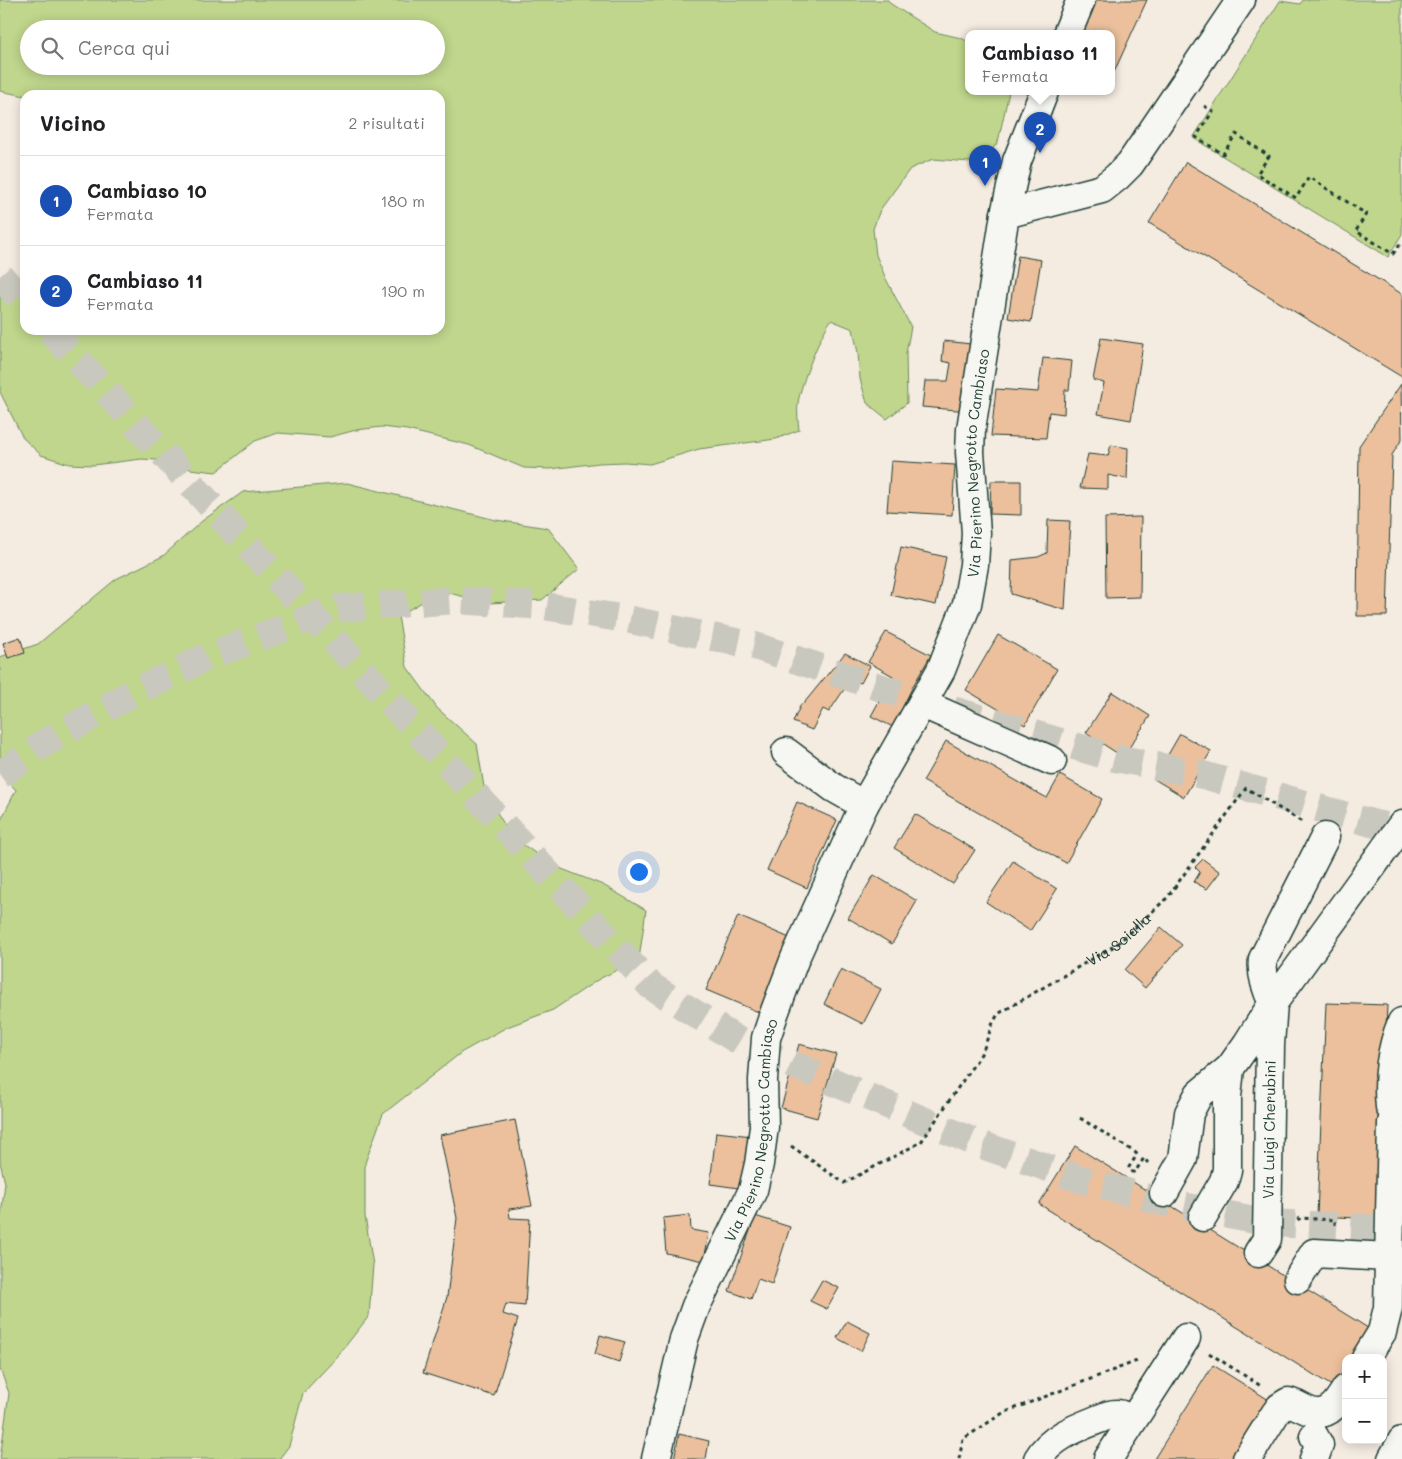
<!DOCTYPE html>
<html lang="it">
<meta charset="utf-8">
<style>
:root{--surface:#fff;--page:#f6f6f6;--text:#202124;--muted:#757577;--line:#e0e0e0;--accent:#c8321e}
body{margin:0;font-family:Mali,sans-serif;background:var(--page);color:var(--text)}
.controls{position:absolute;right:15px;bottom:15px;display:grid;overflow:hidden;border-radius:10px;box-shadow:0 2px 12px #0003}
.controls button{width:45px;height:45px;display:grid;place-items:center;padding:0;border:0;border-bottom:1px solid var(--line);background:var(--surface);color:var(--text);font:25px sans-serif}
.you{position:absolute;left:638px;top:871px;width:18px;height:18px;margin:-12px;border:4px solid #fff;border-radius:50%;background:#1a73e8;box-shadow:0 0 0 8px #1a73e833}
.badge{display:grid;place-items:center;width:32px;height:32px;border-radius:50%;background:var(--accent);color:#fff;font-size:16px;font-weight:700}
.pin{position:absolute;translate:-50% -41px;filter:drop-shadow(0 1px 2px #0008)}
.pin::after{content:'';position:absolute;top:26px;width:18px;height:15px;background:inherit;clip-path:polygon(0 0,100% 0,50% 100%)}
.popup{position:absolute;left:965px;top:30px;width:150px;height:65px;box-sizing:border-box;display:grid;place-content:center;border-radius:10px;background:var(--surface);filter:drop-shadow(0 1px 4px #0005);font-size:16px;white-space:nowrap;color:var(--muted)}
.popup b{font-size:19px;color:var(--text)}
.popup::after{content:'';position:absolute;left:50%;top:100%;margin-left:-10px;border:10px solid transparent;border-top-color:var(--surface)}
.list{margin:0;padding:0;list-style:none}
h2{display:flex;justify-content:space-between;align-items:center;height:65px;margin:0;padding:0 20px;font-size:21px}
h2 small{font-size:16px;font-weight:400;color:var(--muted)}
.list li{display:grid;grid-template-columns:32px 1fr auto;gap:15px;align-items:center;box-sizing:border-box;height:90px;padding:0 20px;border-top:1px solid var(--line)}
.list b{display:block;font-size:19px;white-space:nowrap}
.list p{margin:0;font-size:16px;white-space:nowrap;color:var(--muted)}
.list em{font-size:16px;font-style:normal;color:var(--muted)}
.icon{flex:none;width:28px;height:28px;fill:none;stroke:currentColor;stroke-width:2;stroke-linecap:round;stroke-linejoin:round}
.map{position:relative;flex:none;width:1402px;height:1459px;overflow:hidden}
.search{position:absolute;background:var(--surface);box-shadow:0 2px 12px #0003;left:20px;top:20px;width:425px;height:55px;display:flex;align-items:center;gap:12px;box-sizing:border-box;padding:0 18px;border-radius:28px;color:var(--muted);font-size:19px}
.panel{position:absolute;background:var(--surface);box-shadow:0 2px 12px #0003;left:20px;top:90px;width:425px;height:245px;border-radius:15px}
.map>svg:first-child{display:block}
</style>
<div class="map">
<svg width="1402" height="1459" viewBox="0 0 1402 1459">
<rect width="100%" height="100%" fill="#f4ebe1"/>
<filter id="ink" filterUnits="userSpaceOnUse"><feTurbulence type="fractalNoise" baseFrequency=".02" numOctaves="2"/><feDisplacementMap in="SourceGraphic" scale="10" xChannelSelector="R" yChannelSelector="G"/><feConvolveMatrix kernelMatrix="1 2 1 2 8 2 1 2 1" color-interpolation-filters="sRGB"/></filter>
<g filter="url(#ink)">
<g fill="#bfd68c" stroke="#6f8a60" fill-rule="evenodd">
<path d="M 0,0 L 888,0 L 891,4 L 935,32 L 961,38 L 969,42 L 969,92 L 1009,92 L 998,142 L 982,163 L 933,159 L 910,169 L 880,210 L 873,229 L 876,255 L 886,279 L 911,327 L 906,353 L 907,403 L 887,419 L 867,403 L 860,379 L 858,353 L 853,329 L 831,320 C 820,336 801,383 798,403 C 797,411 798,421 799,430 L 776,439 L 699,449 L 650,464 L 625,462 L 599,463 L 550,469 L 524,468 L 469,445 L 407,430 L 382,427 L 356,430 L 330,437 L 278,433 L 255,441 L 216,472 L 190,469 L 168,461 L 142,459 L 93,465 L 69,464 L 41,455 L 23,438 L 0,392 L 0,292 L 8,294 L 25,272 L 25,330 L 440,330 L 440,95 L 25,96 L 0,91 ZM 29,29 L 436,29 L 436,66 L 29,66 Z"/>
<path d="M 1303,0 L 1402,0 L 1402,234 L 1388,257 L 1193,138 L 1280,1 L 1300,4 Z"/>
<path d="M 347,483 L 496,520 L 548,528 L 579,569 L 542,600 L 489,603 L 441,591 L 398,616 L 407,667 L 437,708 L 477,744 L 485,793 L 512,837 L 554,866 L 603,885 L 646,910 L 639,959 L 599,979 L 553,1010 L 507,1027 L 462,1052 L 383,1114 L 365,1163 L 365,1216 L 373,1265 L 369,1316 L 337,1357 L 303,1393 L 289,1446 L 279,1459 L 0,1459 L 9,1393 L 0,1369 L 0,1223 L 5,1183 L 0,1162 L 0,822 L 16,790 L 0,773 L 0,657 L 38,644 L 116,579 L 163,556 L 202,521 L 243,492 Z"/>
</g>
<g fill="#ecc09c" stroke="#1f3d34">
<path d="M 1094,0 L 1147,0 L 1114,72 L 1111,71 L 1111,34 L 1078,34 Z"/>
<path d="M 1186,162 L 1402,294 L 1402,377 L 1149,223 Z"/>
<path d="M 1018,256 L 1041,260 L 1031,322 L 1008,318 Z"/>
<path d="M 1101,338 L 1143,344 L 1131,420 L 1098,414 L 1104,383 L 1093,380 Z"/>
<path d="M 944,341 L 980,345 L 969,411 L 922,407 L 925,381 L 948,381 L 951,363 L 942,361 Z"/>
<path d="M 1043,358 L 1072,361 L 1069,390 L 1065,390 L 1064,414 L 1049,412 L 1046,438 L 991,436 L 996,389 L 1038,392 Z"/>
<path d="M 1401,384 L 1402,439 L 1392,455 L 1387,616 L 1357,616 L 1359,446 Z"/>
<path d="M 1111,445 L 1128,448 L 1127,479 L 1108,475 L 1108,489 L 1080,488 L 1088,454 L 1108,456 Z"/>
<path d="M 891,461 L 955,465 L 952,515 L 887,511 Z"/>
<path d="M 991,481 L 1021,481 L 1021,515 L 990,514 Z"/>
<path d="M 1141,517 L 1140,597 L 1106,598 L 1105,518 Z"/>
<path d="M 1048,520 L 1070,521 L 1065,610 L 1011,594 L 1012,560 L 1038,557 L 1047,553 Z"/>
<path d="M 901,547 L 946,557 L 936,605 L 891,595 Z"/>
<path d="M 886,632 L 931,655 L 913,686 L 893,727 L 871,716 L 893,676 L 868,662 Z"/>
<path d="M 998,635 L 1057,669 L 1025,725 L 966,690 Z"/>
<path d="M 20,637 L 25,653 L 8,658 L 3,643 Z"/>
<path d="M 845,653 L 870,666 L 861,683 L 851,679 L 829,712 L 823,709 L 812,730 L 793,722 L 801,704 L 804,703 Z"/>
<path d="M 1112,692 L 1150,716 L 1123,757 L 1086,733 Z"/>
<path d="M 1180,734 L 1211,751 L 1184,797 L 1154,779 Z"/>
<path d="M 946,741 L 1047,798 L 1060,775 L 1102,799 L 1066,863 L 923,781 Z"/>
<path d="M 797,802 L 837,820 L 807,888 L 767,870 Z"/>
<path d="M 915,814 L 975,850 L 953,884 L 894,848 Z"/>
<path d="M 1203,859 L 1220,872 L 1207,889 L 1194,882 L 1200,872 L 1195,867 Z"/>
<path d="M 1013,861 L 1057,889 L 1030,931 L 986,902 Z"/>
<path d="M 874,875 L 917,901 L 892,944 L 848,918 Z"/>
<path d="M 738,916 L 792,939 L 761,1013 L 706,990 Z"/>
<path d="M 1161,927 L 1182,945 L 1145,988 L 1125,970 Z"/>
<path d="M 841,969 L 881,989 L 863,1024 L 824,1004 Z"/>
<path d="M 1326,1003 L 1387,1005 L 1378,1219 L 1317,1216 Z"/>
<path d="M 799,1044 L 836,1054 L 817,1118 L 781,1108 Z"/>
<path d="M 515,1120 L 532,1206 L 509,1209 L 510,1218 L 530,1219 L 525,1306 L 506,1304 L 503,1314 L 518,1319 L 494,1396 L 423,1373 L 447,1297 L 457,1218 L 440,1135 Z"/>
<path d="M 716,1132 L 752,1136 L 746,1189 L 710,1184 Z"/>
<path d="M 1075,1146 L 1376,1333 L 1360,1358 L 1346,1358 L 1346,1381 L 1340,1391 L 1039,1204 Z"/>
<path d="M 690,1215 L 691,1230 L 709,1233 L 704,1261 L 666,1253 L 663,1218 Z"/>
<path d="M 755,1216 L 790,1227 L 772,1284 L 758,1279 L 751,1299 L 729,1291 Z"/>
<path d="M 822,1280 L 839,1288 L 827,1309 L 810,1301 Z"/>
<path d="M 847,1321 L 870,1333 L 861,1351 L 837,1338 Z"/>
<path d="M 600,1335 L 625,1342 L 619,1362 L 595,1354 Z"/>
<path d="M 1213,1365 L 1269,1400 L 1232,1459 L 1154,1459 Z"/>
<path d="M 679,1434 L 709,1441 L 706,1459 L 674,1459 Z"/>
</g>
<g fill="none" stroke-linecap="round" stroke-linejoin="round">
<g stroke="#c9c8be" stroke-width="28" stroke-dasharray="28 14" stroke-linecap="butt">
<path d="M 0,276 L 25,303"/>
<path d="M 50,330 L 651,986 L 742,1043 L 979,1144 L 1086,1181 L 1167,1203 L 1270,1223 L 1402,1230"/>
<path d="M 0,775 L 46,742 L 127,696 L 206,657 L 338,608 L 457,600 L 544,606 L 626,619 L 755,646 L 915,699 L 1115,758 L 1203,775 L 1375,824 L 1402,829"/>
</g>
<defs>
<g id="minor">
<path d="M 1067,34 L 1081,0"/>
<path d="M 1005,214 L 1102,189 L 1117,177 L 1130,164 L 1241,0"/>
<path d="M 923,704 L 1052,761"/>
<path d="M 786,752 L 834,788 L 864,805"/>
<path d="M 1390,1107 C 1387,1079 1391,1048 1402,1022"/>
<path d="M 1164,1193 L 1183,1159 L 1189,1113 L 1199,1094 L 1230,1068 L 1247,1044 L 1273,1003 C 1266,989 1261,975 1263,959 L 1325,837"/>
<path d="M 1203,1217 L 1224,1181 L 1227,1170 L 1227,1097 L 1230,1068"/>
<path id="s2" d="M 1258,1253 L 1267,1239 L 1270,1045 L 1273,1003 L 1402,825"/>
<path d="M 1298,1279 L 1314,1253 L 1389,1257"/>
<path d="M 1366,1358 L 1382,1332 L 1388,1308 L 1392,1123 L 1402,1085"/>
<path id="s3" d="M 656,1459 L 684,1339 L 696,1306 L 753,1190 L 759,1164 L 764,1127 L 763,1080 L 766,1038 L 775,1011 L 795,958 L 864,805 L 941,670 L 967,604 L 974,565 L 976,533 L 970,452 L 971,429 L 1005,214 L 1017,161 L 1044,92"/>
<path d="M 1038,1459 C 1053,1434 1083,1426 1109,1415 C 1121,1412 1127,1415 1128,1427"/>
<path d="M 1108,1459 L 1186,1338"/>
<path d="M 1247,1459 L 1275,1414 L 1280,1407 L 1288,1402 C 1297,1404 1306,1411 1315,1413 C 1331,1415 1339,1400 1346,1389"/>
<path d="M 1314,1459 L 1319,1445 L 1314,1436"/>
<path d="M 1392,1459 L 1402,1441"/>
</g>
</defs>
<use href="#minor" stroke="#1f3d34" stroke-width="31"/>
<g stroke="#1f3d34" stroke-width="3" stroke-dasharray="4 4" stroke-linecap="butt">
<path d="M 1204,106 L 1213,111 L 1196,137 L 1223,154 L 1236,134 L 1269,156 L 1257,174 L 1296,198 L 1309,177 L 1366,214 L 1356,231 L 1393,254 L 1401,242 L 1402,243"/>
<path d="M 1080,1118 L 1136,1153 L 1137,1155 L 1129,1167 L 1129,1170 L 1132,1172 L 1135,1172 L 1144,1158 L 1148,1163"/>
<path id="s1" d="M 791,1146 L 844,1183 L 921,1142 L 983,1051 L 992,1025 L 998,1014 L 1116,945 L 1167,898 L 1246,788 L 1302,822"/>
<path d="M 1297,1220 L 1301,1218 L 1335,1220 L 1335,1225"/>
<path d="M 1209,1353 L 1261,1386"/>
<path d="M 959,1459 L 963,1439 L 1003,1413 L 1137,1361"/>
</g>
<use href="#minor" stroke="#f6f6f2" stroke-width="28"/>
</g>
</g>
<g text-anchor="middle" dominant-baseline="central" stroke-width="4.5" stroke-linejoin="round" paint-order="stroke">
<g font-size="15" fill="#1f3d34" stroke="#f6f6f2">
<text stroke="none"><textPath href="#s3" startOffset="1062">Via Pierino Negrotto Cambiaso</textPath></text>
<text stroke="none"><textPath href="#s1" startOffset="444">Via Scialla</textPath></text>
<text stroke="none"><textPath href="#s3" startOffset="346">Via Pierino Negrotto Cambiaso</textPath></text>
<text stroke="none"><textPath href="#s2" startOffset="126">Via Luigi Cherubini</textPath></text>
</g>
</g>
</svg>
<div class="controls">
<button>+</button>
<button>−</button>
</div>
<div class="you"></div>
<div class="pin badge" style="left:985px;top:186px;background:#1a4fb4">1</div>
<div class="pin badge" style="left:1040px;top:153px;background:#1a4fb4">2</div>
<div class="popup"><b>Cambiaso 11</b>Fermata</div>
<div class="search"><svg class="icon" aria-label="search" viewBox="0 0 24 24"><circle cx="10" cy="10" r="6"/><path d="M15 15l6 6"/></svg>Cerca qui</div>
<section class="panel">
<h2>Vicino<small>2 risultati</small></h2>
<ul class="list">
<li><span class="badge" style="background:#1a4fb4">1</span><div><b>Cambiaso 10</b><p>Fermata</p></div><em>180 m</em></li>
<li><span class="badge" style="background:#1a4fb4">2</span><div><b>Cambiaso 11</b><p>Fermata</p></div><em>190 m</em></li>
</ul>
</section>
</div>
